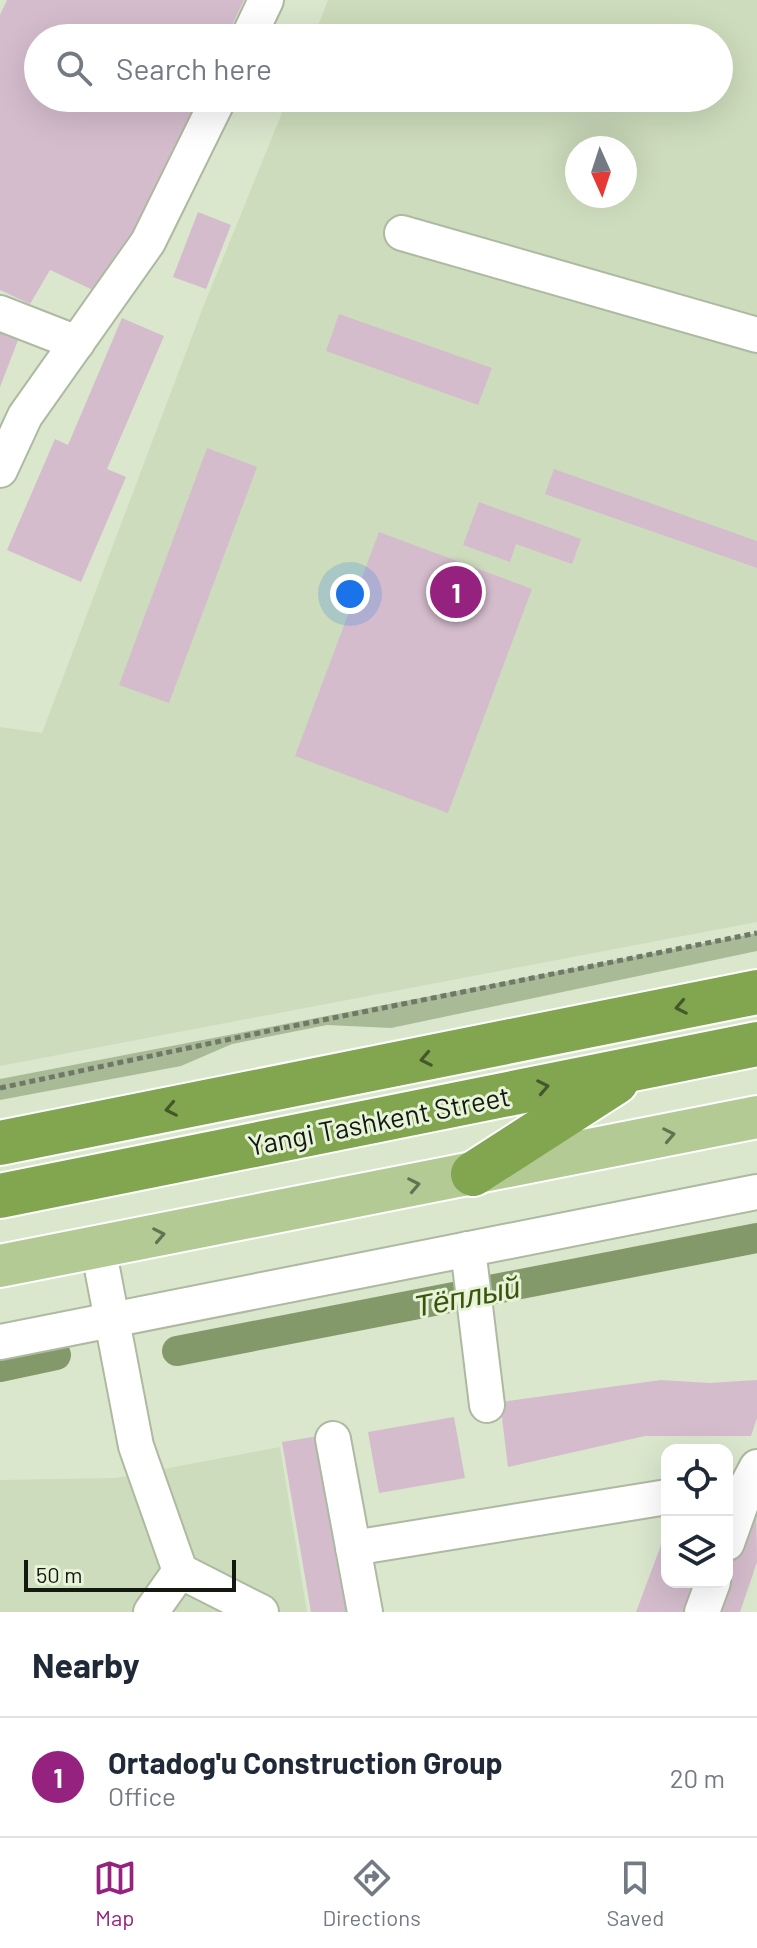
<!DOCTYPE html>
<meta charset="utf-8">
<style>
:root{--surface:#fff;--page:#f2f2f3;--text:#1f2937;--muted:#747a83;--line:#e0e1e3;--accent:#962280}
body{margin:0;font-family:Barlow,sans-serif;background:var(--page);color:var(--text)}
.controls{position:absolute;right:24px;bottom:24px;display:grid;overflow:hidden;border-radius:16px;box-shadow:0 8px 32px #0002}
.controls button{width:72px;height:72px;display:grid;place-items:center;padding:0;border:0;border-bottom:2px solid var(--line);background:var(--surface);color:var(--text);font:40px sans-serif}
.compass{position:absolute;left:565px;top:136px;width:72px;height:72px;border-radius:50%;background:var(--surface);box-shadow:0 8px 32px #0002;rotate:177deg}
.scale{position:absolute;left:24px;bottom:20px;width:212px;box-sizing:border-box;padding-left:8px;border:4px solid #141910;border-top:0;font-size:22px;line-height:28px;white-space:nowrap;color:#141910;-webkit-text-stroke:6px #e8f4da;paint-order:stroke}
.you{position:absolute;left:350px;top:594px;width:28px;height:28px;margin:-20px;border:6px solid #fff;border-radius:50%;background:#1a73e8;box-shadow:0 0 0 12px #1a73e833}
.badge{display:grid;place-items:center;width:52px;height:52px;border-radius:50%;background:var(--accent);color:#fff;font-size:26px;font-weight:700}
.pin{position:absolute;translate:-50% -50%;border:4px solid #fff;box-shadow:0 2px 8px #0006}
.list{margin:0;padding:0;list-style:none}
h2{display:flex;justify-content:space-between;align-items:center;height:104px;margin:0;padding:0 32px;font-size:34px}
h2 small{font-size:26px;font-weight:400;color:var(--muted)}
.list li{display:grid;grid-template-columns:52px 1fr auto;gap:24px;align-items:center;box-sizing:border-box;height:120px;padding:0 32px;border-top:2px solid var(--line)}
.list b{display:block;font-size:30px;white-space:nowrap}
.list p{margin:0;font-size:26px;white-space:nowrap;color:var(--muted)}
.list em{font-size:26px;font-style:normal;color:var(--muted)}
.icon{flex:none;width:44px;height:44px;fill:none;stroke:currentColor;stroke-width:2;stroke-linecap:round;stroke-linejoin:round}
.map{position:relative;flex:none;width:757px;height:1612px;overflow:hidden}
.search{position:absolute;background:var(--surface);box-shadow:0 8px 32px #0002;left:24px;right:24px;top:24px;height:88px;display:flex;align-items:center;gap:20px;box-sizing:border-box;padding:0 28px;border-radius:44px;color:var(--muted);font-size:30px}
.sheet{height:224px;background:var(--surface)}
nav{display:flex;justify-content:space-around;align-items:center;box-sizing:border-box;height:112px;border-top:2px solid var(--line);background:var(--surface);font-size:22px;color:var(--muted)}
nav a{display:grid;justify-items:center;gap:4px}
nav .on{color:var(--accent)}
.map>svg:first-child{display:block}
</style>
<div class="map">
<svg width="757" height="1612" viewBox="0 0 757 1612">
<rect width="100%" height="100%" fill="#dae7cd"/>
<g fill="#cddcbc" fill-rule="evenodd">
<path d="M 328,0 L 757,0 L 757,922 L 0,1066 L 0,727 L 42,733 L 202,310 L 288,98 L 719,98 L 719,38 L 313,38 ZM 577,148 L 625,148 L 625,196 L 577,196 Z"/>
<path d="M 280,1447 L 307,1612 L 0,1612 L 0,1480 L 116,1478 Z"/>
</g>
<path fill="#a9ba97" d="M 757,933 L 757,951 L 391,1028 L 327,1025 L 232,1044 L 181,1066 L 0,1100 L 0,1079 Z"/>
<g fill="none" stroke-linecap="round" stroke-linejoin="round">
<g stroke="#84996a" stroke-width="30">
<path d="M 177,1351 L 757,1238"/>
<path d="M 0,1367 L 56,1355"/>
</g>
</g>
<g fill="#d4bccd">
<path d="M 7,0 L 244,0 L 226,38 L 38,38 L 38,98 L 198,98 L 111,285 L 93,290 L 50,270 L 30,304 L 0,290 L 0,15 Z"/>
<path d="M 198,212 L 231,225 L 206,289 L 173,277 Z"/>
<path d="M 339,314 L 492,368 L 478,405 L 326,351 Z"/>
<path d="M 122,318 L 164,336 L 107,469 L 126,477 L 81,582 L 7,550 L 55,439 L 68,445 Z"/>
<path d="M 0,328 L 20,335 L 0,387 Z"/>
<path d="M 207,448 L 257,467 L 169,703 L 119,685 Z"/>
<path d="M 554,469 L 757,541 L 757,568 L 545,494 Z"/>
<path d="M 479,502 L 581,539 L 572,564 L 516,544 L 510,562 L 463,545 Z"/>
<path d="M 379,532 L 532,589 L 448,813 L 295,756 Z"/>
<path d="M 661,1380 L 710,1383 L 757,1380 L 757,1418 L 751,1436 L 645,1436 L 508,1467 L 500,1402 Z"/>
<path d="M 454,1417 L 465,1478 L 379,1493 L 368,1432 Z"/>
<path d="M 325,1435 L 355,1612 L 311,1612 L 282,1442 Z"/>
<path d="M 756,1490 L 757,1562 L 740,1612 L 716,1612 Z"/>
<path d="M 667,1529 L 667,1582 L 702,1582 L 691,1612 L 636,1612 Z"/>
</g>
<g fill="none" stroke-linecap="round" stroke-linejoin="round">
<defs>
<g id="minor">
<path d="M 248,38 L 266,0"/>
<path d="M 402,233 L 757,335"/>
<path d="M 0,313 L 77,343"/>
<path d="M 0,470 L 25,416 L 148,242 L 219,98"/>
<path d="M 98,1247 L 136,1446 L 180,1571 L 261,1612"/>
<path d="M 468,1249 L 487,1405"/>
<path d="M 0,1342 L 757,1192"/>
<path d="M 333,1439 L 365,1612"/>
<path d="M 727,1543 L 748,1484 L 757,1467"/>
<path d="M 353,1548 L 667,1497"/>
<path d="M 151,1612 L 180,1571"/>
<path d="M 702,1612 L 713,1582"/>
</g>
<path id="major" d="M 0,1266 L 757,1117"/>
<g id="highway">
<path d="M 0,1143 L 757,992"/>
<path d="M 473,1174 L 616,1082"/>
<path d="M 0,1196 L 757,1044"/>
</g>
</defs>
<use href="#minor" stroke="#adb9a0" stroke-width="38"/>
<use href="#major" stroke="#fff" stroke-width="46"/>
<use href="#highway" stroke="#fff" stroke-width="48"/>
<path stroke="#707968" stroke-width="5" stroke-dasharray="6 4" stroke-linecap="butt" d="M 0,1088 L 273,1030 L 757,933"/>
<use href="#minor" stroke="#fff" stroke-width="34"/>
<use href="#major" stroke="#b3ca95" stroke-width="42"/>
<use href="#highway" stroke="#81a64f" stroke-width="44"/>
</g>
<defs><path id="oneway-chevron" d="M-2-3.5L2.5 0L-2 3.5" fill="none" stroke-width="1.6" stroke-linecap="round" stroke-linejoin="round" transform="scale(2)"/></defs>
<g stroke="#45582c">
<use href="#oneway-chevron" transform="translate(681 1007) rotate(169)"/>
<use href="#oneway-chevron" transform="translate(426 1059) rotate(169)"/>
<use href="#oneway-chevron" transform="translate(543 1087) rotate(-11)"/>
<use href="#oneway-chevron" transform="translate(171 1109) rotate(169)"/>
</g>
<g stroke="#647252">
<use href="#oneway-chevron" transform="translate(669 1135) rotate(-11)"/>
<use href="#oneway-chevron" transform="translate(414 1185) rotate(-11)"/>
<use href="#oneway-chevron" transform="translate(159 1235) rotate(-11)"/>
</g>
<g text-anchor="middle" dominant-baseline="central" stroke-width="6" stroke-linejoin="round" paint-order="stroke">
<g font-size="28" fill="#141910" stroke="#e8f4da">
<text transform="translate(379 1120) rotate(-11)">Yangi Tashkent Street</text>
</g>
<g font-size="30" font-style="italic" fill="#3a540a" stroke="#e8f4da">
<text transform="translate(467 1295) rotate(-11)">Тёплый</text>
</g>
</g>
</svg>
<div class="controls">
<button><svg class="icon" aria-label="locate" viewBox="0 0 24 24"><circle cx="12" cy="12" r="6"/><path d="M12 2v4M12 18v4M2 12h4M18 12h4"/></svg></button>
<button><svg class="icon" aria-label="layers" viewBox="0 0 24 24"><path d="M12 4l9 5-9 5-9-5zM3 14l9 5 9-5"/></svg></button>
</div>
<svg class="compass" viewBox="-18 -18 36 36"><path d="M0-13l5 13h-10z" fill="#e53935"/><path d="M0 13l5-13h-10z" fill="#747a83"/></svg>
<div class="scale">50 m</div>
<div class="you"></div>
<div class="pin badge" style="left:456px;top:592px">1</div>
<div class="search"><svg class="icon" aria-label="search" viewBox="0 0 24 24"><circle cx="10" cy="10" r="6"/><path d="M15 15l6 6"/></svg>Search here</div>
</div>
<section class="sheet">
<h2>Nearby<small></small></h2>
<ul class="list">
<li><span class="badge">1</span><div><b>Ortadog'u Construction Group</b><p>Office</p></div><em>20 m</em></li>
</ul>
</section>
<nav>
<a class="on"><svg class="icon" aria-label="map" viewBox="0 0 24 24"><path d="M3 6l6-2 6 2 6-2v14l-6 2-6-2-6 2zM9 4v14M15 6v14"/></svg>Map</a>
<a><svg class="icon" aria-label="directions" viewBox="0 0 24 24"><path d="M12 3l9 9-9 9-9-9zM9 14v-3h6M13 9l2 2-2 2"/></svg>Directions</a>
<a><svg class="icon" aria-label="saved" viewBox="0 0 24 24"><path d="M7 4h10v16l-5-4-5 4z"/></svg>Saved</a>
</nav>
